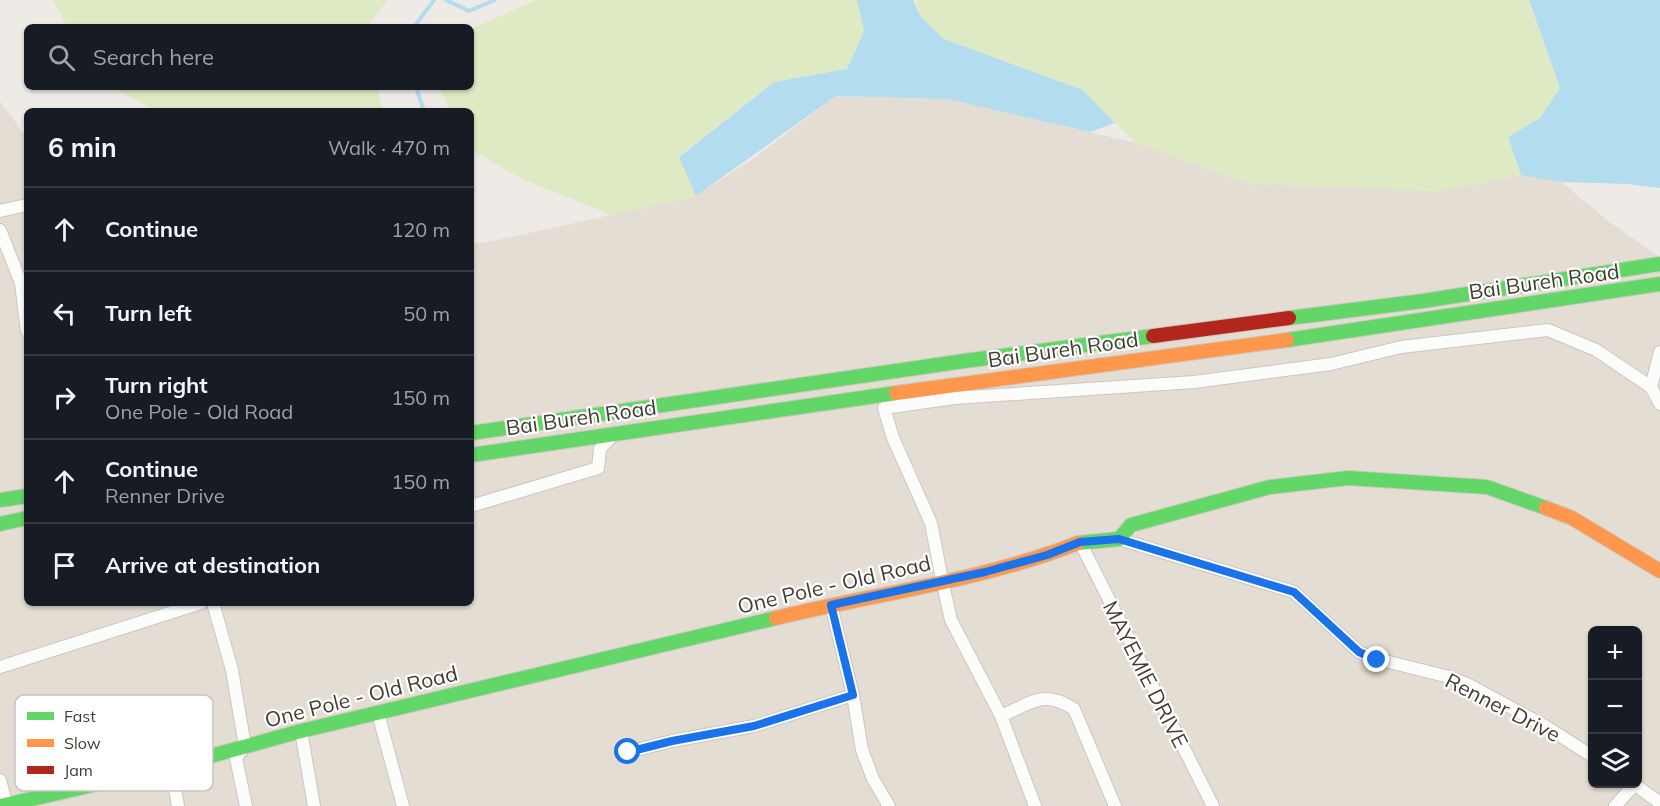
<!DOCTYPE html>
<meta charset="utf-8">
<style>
:root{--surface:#171b24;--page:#242831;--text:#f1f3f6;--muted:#9ea1a6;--line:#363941}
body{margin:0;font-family:Mulish,sans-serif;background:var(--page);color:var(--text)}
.controls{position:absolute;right:18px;bottom:18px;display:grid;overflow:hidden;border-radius:9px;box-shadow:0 2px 4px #0004}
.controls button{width:54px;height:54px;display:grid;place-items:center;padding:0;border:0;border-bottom:2px solid var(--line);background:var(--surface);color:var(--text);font:30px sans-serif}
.stop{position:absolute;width:18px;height:18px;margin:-14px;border:4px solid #1a73e8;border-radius:50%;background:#fff}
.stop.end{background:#1a73e8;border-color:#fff;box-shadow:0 2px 6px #0008}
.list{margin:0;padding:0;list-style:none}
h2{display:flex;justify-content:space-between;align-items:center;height:78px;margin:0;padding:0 24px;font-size:26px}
h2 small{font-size:20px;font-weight:400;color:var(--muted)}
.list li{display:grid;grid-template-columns:39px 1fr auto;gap:18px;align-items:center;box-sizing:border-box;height:84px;padding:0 24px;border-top:2px solid var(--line)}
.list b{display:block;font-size:22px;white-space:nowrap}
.list p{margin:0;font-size:20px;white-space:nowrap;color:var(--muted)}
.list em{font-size:20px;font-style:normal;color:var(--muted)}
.icon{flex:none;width:33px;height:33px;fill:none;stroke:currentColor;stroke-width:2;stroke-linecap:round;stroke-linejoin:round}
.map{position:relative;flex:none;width:1660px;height:806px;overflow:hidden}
.search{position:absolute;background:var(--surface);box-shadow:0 2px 4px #0004;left:24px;top:24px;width:450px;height:66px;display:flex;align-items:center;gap:15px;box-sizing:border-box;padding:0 21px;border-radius:9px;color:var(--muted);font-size:22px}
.panel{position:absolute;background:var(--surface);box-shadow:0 2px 4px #0004;left:24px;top:108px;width:450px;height:498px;border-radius:9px}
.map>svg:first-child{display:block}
</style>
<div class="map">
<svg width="1660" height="806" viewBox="0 0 1660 806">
<rect width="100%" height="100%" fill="#eeebe6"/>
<path fill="#e3ddd3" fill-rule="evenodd" d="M 836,96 L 947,99 L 1140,144 L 1250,184 L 1438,191 L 1521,175 L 1536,177 L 1561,182 L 1611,223 L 1660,257 L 1660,806 L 0,806 L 0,101 L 27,138 L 27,603 L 471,603 L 471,244 L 493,241 L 696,196 L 754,158 ZM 1592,630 L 1638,630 L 1638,784 L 1592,784 Z"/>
<g fill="#deeac4">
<path d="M 53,0 L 387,0 L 368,27 L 67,27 Z"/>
<path d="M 536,0 L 857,0 L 864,31 L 847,69 L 774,82 L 679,156 L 696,196 L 612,215 L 522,179 L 475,152 L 471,146 L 471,111 L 451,111 L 438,87 L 471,87 L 471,29 Z"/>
<path d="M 915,0 L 1529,0 L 1560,88 L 1540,118 L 1508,137 L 1521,175 L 1438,191 L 1250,184 L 1136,143 L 1083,90 L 944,39 L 921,17 Z"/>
<path d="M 112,87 L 377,87 L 383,111 L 156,111 Z"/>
</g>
<g fill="#b4dcef">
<path d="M 857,0 L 913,0 L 921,17 L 944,39 L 1083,90 L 1115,123 L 1090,132 L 947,99 L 836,96 L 696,196 L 679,157 L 774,82 L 847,69 L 864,31 Z"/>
<path d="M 1529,0 L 1660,0 L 1660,188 L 1628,184 L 1561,182 L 1521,175 L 1508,137 L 1540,118 L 1560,88 Z"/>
</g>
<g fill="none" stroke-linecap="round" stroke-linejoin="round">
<g stroke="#b4dcef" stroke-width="4">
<path d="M 446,0 L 469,11 L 495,0"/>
<path d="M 414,27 L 434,0"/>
<path d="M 416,87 L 424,111"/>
</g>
<defs>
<g id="street">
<path d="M 0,211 L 27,205"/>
<path d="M 0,230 L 21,283 L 27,331"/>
<path d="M 1660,352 L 1651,387 L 1660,404"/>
<path d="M 471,506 L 598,468 L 600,449 L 612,436"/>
<path d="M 1119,539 L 1294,592 L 1359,652 L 1377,659 L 1449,677 L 1467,684 L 1545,726 L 1592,756"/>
<path d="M 1080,542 L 1213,806"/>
<path d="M 213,603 L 232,670 L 245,746 L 236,758 L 246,806"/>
<path d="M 831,605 L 853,695 L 862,750 L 873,779 L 889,806"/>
<path d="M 0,667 L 201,603"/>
<path d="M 378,713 L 403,806"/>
<path d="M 1001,716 C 1032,703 1043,689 1074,709 L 1115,806"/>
<path d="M 301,731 L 314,806"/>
<path d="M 628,752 L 672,741 L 754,726 L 853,695"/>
<path d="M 171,767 L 178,806"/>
<path d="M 0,780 L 7,806"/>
<path d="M 1634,784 L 1660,803"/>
<path d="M 1035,806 L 1001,716 L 951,620 L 942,580 L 931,523 L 893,438 L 884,408 L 954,398 L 1194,382 L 1331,364 L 1401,347 L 1548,330 L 1596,350 L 1651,387"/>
<path d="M 1615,806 L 1635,784"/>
</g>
<g id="fast">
<path d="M 1289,318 L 1423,301 L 1660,264"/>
<path d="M 1287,340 L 1660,284"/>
<path d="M 471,433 L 964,361 L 1153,336"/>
<path d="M 471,455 L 896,393"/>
<path d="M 0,500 L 27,496"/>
<path d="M 0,524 L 27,518"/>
<path d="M 1078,543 L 1119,539 L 1131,525 L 1270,487 L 1348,478 L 1487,487 L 1546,508"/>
<path d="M 1,806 L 171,767 L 301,731 L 776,618"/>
</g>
<g id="slow">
<path d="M 896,393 L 1287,340"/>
<path d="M 1546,508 L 1572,518 L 1660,571"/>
<path d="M 776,618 C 875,594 984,580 1078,543"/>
</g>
<path id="jam" d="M 1153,336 L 1289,318"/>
</defs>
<use href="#street" stroke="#cbc7c2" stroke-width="14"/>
<use href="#fast" stroke="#cec8bd" stroke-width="16"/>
<use href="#slow" stroke="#cec8bd" stroke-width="16"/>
<use href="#jam" stroke="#cec8bd" stroke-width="16"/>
<use href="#street" stroke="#fcfcfb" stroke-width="12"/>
<use href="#fast" stroke="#63d668" stroke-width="14"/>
<use href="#slow" stroke="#ff974d" stroke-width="14"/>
<use href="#jam" stroke="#b3261e" stroke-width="14"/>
</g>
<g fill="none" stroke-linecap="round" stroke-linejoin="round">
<path stroke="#1a73e8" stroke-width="8" d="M 628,752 L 672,741 L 754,726 L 853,695 L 831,605 L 985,572 L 1047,555 L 1080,542 L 1119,539 L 1294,592 L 1359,652 L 1377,660"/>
</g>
<g text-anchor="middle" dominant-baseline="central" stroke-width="4.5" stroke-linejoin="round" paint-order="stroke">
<g font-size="21" fill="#443c33" stroke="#fff">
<text transform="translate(1544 281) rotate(-8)">Bai Bureh Road</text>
<text transform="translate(1063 349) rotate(-8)">Bai Bureh Road</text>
<text transform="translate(581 417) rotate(-8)">Bai Bureh Road</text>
<text transform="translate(834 584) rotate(-13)">One Pole - Old Road</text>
<text transform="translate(1146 674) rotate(63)">MAYEMIE DRIVE</text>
<text transform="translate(361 696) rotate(-14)">One Pole - Old Road</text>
<text transform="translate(1503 707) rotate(27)">Renner Drive</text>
</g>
</g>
<rect x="15" y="695" width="198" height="96" rx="9" fill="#fff" stroke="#c7c4c2" stroke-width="1.5"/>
<rect x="27" y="712" width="27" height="8" fill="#63d668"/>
<rect x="27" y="739" width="27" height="8" fill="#ff974d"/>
<rect x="27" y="766" width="27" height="8" fill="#b3261e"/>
<g font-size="16" fill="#443c33">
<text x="64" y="722">Fast</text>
<text x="64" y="749">Slow</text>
<text x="64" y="776">Jam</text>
</g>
</svg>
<div class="controls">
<button>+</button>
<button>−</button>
<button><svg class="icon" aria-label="layers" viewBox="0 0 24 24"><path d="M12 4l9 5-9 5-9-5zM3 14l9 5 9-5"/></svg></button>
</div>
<div class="stop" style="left:628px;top:752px"></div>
<div class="stop end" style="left:1377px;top:660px"></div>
<div class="search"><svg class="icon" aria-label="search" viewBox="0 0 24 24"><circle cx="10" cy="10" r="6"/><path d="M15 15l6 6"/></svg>Search here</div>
<section class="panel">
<h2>6 min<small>Walk · 470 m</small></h2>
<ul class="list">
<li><svg class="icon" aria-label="ahead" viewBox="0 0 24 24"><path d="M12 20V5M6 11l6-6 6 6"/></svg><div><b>Continue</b></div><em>120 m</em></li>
<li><svg class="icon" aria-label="left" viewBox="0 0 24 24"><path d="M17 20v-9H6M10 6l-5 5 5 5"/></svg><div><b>Turn left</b></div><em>50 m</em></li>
<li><svg class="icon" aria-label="right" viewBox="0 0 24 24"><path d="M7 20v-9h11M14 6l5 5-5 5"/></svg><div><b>Turn right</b><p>One Pole - Old Road</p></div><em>150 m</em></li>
<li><svg class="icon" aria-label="ahead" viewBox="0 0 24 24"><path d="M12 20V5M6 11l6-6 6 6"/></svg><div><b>Continue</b><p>Renner Drive</p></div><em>150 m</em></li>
<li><svg class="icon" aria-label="arrive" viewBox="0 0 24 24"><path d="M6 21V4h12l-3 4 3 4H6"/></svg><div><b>Arrive at destination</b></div></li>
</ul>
</section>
</div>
